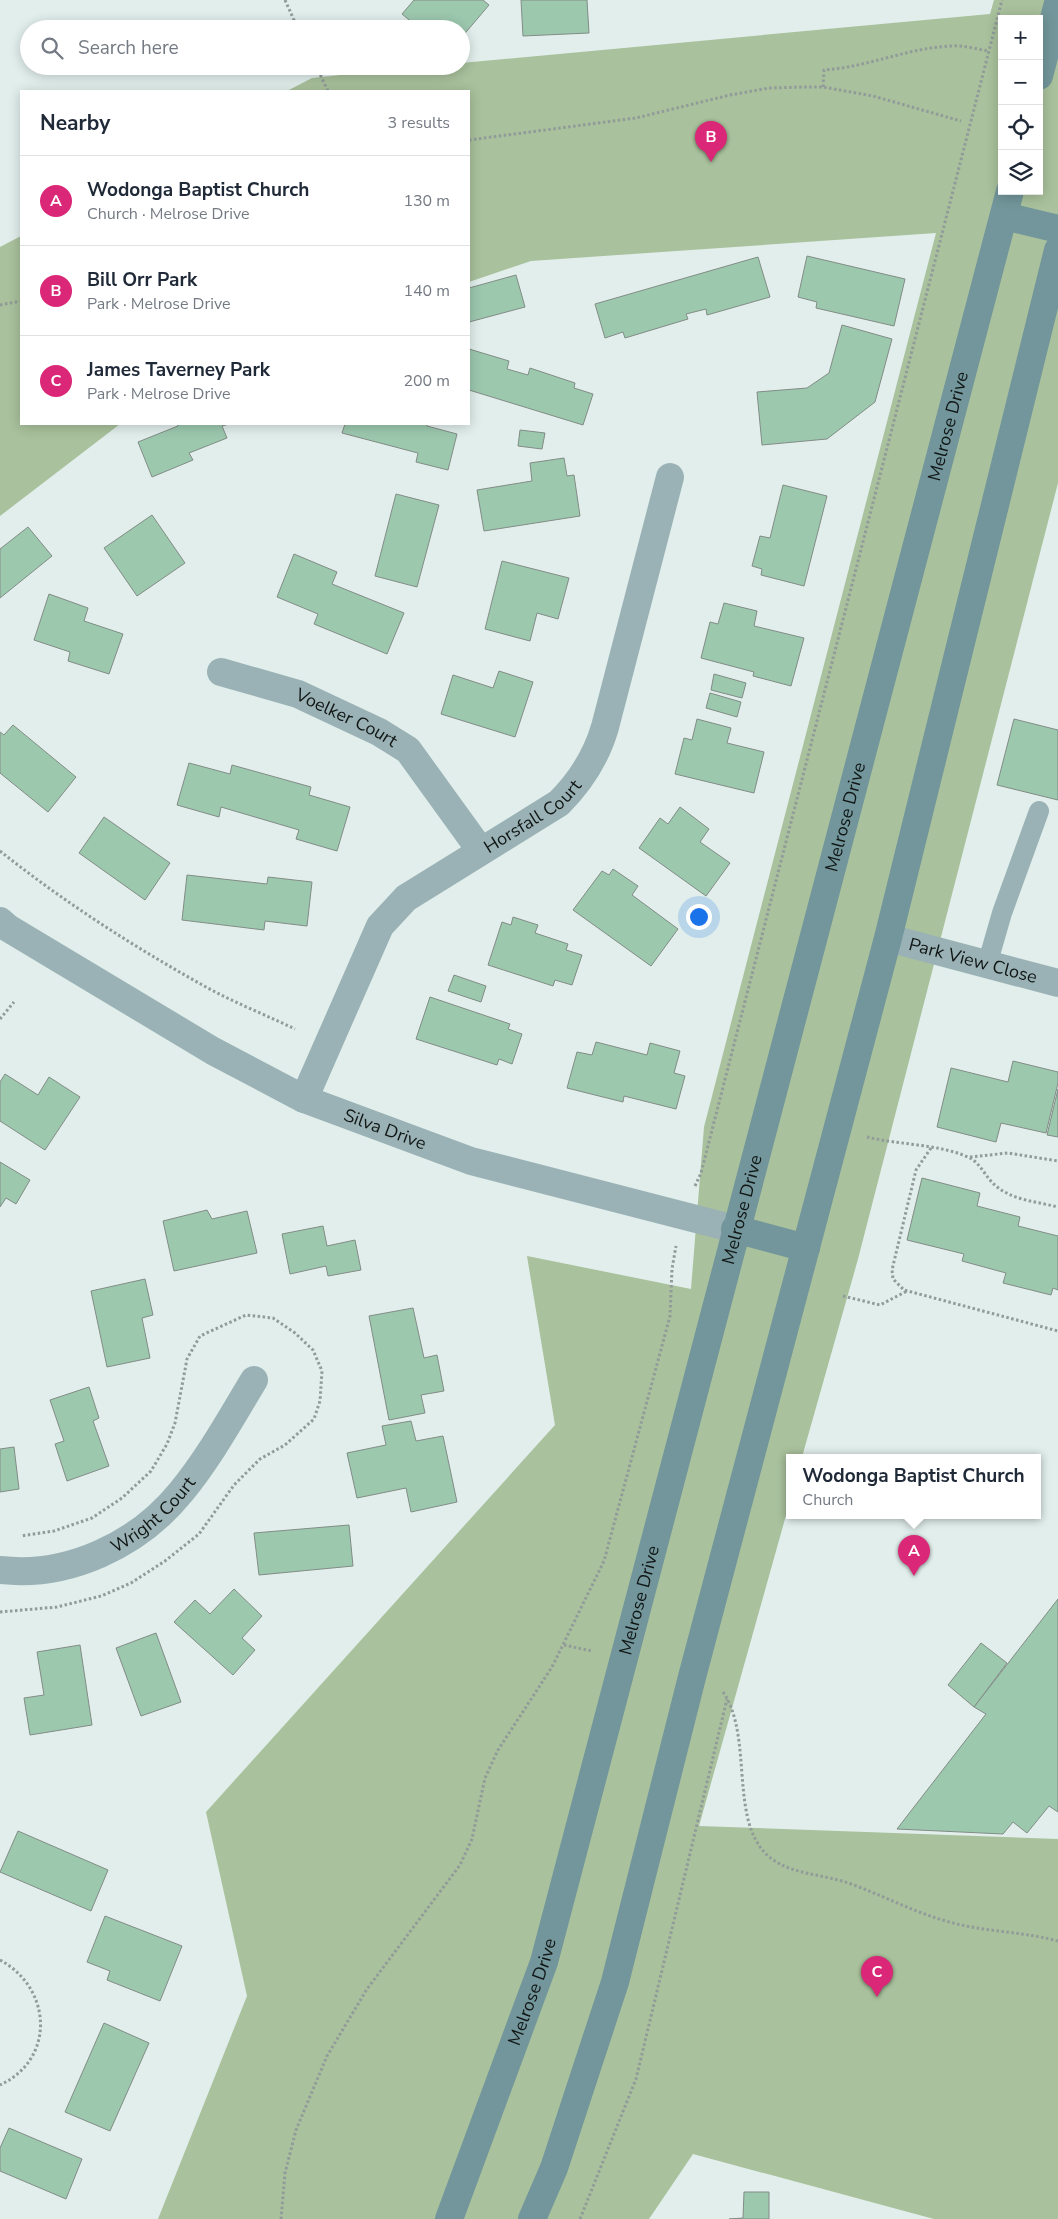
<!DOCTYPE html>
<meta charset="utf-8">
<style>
:root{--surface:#fff;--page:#f6f6f7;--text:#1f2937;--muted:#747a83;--line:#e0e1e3;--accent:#db2777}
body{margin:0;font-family:"Nunito Sans",sans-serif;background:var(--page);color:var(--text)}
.controls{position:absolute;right:15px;top:15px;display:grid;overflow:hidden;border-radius:0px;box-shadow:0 2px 12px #0003}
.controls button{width:45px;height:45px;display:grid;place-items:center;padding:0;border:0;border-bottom:1px solid var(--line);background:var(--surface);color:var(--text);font:25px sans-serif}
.you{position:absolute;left:698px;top:916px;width:18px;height:18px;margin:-12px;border:4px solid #fff;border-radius:50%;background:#1a73e8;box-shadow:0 0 0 8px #1a73e833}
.badge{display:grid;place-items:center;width:32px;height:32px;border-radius:50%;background:var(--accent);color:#fff;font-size:16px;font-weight:700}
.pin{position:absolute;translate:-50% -41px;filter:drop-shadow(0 1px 2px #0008)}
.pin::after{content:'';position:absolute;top:26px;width:18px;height:15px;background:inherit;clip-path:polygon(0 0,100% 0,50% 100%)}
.popup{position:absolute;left:786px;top:1454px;width:255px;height:65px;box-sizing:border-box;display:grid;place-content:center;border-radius:0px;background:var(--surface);filter:drop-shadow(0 1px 4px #0005);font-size:16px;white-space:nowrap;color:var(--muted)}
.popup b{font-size:19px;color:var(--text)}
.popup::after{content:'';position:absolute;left:50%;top:100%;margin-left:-10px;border:10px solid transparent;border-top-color:var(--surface)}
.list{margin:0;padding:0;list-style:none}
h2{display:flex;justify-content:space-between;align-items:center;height:65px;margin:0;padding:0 20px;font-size:21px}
h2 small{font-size:16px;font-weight:400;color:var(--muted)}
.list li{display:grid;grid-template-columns:32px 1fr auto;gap:15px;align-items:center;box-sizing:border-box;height:90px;padding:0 20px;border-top:1px solid var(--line)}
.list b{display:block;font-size:19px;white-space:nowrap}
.list p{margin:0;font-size:16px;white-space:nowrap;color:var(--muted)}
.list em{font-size:16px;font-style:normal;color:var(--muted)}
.icon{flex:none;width:28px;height:28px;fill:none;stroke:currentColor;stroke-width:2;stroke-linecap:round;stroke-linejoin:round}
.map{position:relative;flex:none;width:1058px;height:2219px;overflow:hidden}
.search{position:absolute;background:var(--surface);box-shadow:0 2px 12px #0003;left:20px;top:20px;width:450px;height:55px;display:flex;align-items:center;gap:12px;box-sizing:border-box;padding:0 18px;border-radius:28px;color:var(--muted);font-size:19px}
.panel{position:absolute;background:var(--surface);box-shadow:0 2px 12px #0003;left:20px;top:90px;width:450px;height:335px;border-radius:0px}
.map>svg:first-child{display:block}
</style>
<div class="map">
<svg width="1058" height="2219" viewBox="0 0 1058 2219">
<rect width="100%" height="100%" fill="#e1eeeb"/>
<g fill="#a9c19c" fill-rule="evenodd">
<path d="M 994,0 L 1058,0 L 1058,483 L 858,1259 L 802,1457 L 790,1457 L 790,1501 L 699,1826 L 1058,1839 L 1058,2219 L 934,2219 L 693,2154 L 649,2219 L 158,2219 L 247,1996 L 206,1812 L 555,1425 L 527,1256 L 691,1289 L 704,1127 L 936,233 L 531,261 L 469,282 L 469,91 L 287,91 L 312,78 L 428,66 L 461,66 L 461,63 L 990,14 ZM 1002,19 L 1039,19 L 1039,191 L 1002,191 Z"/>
<path d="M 21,236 L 21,424 L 120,424 L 0,516 L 0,247 Z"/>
</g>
<g fill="#9cc8ae" stroke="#828c86">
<path d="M 414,0 L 483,0 L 489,5 L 461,38 L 461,29 L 420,29 L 402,14 Z"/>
<path d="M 521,0 L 587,0 L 589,33 L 523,36 Z"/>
<path d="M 807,256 L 905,279 L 894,326 L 816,308 L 817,302 L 798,297 Z"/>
<path d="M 758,257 L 770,297 L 707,315 L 706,309 L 686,314 L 688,319 L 625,338 L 623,332 L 605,338 L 595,304 Z"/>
<path d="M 516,275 L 525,307 L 469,322 L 469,288 Z"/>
<path d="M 842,325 L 892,339 L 875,402 L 827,439 L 762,445 L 757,392 L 807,388 L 829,373 Z"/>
<path d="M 469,349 L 509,361 L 507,369 L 528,375 L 530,368 L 575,383 L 574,388 L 593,394 L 583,425 L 469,390 Z"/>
<path d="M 177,424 L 229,424 L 222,426 L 227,438 L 189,453 L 193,460 L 152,477 L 138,442 L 178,426 Z"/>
<path d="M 345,424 L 427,424 L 427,426 L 457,434 L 448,470 L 416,462 L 418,453 L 342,433 Z"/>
<path d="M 520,430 L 545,433 L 542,449 L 518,446 Z"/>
<path d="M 564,458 L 567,476 L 574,475 L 580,516 L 484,531 L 477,490 L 532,481 L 530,463 Z"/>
<path d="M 783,485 L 827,496 L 804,586 L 761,575 L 762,569 L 752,566 L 760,536 L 770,538 Z"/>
<path d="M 396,494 L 439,505 L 417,587 L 375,576 Z"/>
<path d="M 152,515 L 185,563 L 137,596 L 104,548 Z"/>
<path d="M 28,527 L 52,556 L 0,598 L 0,549 Z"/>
<path d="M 294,554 L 337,572 L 332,584 L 404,613 L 387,654 L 314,624 L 318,614 L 277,597 Z"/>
<path d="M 502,561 L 569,578 L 558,619 L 537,613 L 530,641 L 485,629 Z"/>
<path d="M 49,594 L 88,608 L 84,621 L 123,634 L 109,674 L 68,661 L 70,652 L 34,640 Z"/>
<path d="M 724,603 L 757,611 L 754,626 L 804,638 L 791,686 L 753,676 L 754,672 L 701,658 L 710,622 L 718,624 Z"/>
<path d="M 499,671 L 533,682 L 515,737 L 441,714 L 453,675 L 493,688 Z"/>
<path d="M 714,674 L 746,683 L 742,698 L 711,690 Z"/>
<path d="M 710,693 L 741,702 L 737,717 L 706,708 Z"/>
<path d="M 697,719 L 731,728 L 727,743 L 764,752 L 754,793 L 675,774 L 684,738 L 692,740 Z"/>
<path d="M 1014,719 L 1058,730 L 1058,800 L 997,785 Z"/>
<path d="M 13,725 L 76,777 L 48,812 L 0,773 L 0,732 L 4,735 Z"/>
<path d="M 189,763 L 230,774 L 232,765 L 311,787 L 309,795 L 350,807 L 337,851 L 296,839 L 299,830 L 221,807 L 219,817 L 177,805 Z"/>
<path d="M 680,807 L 709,829 L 700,842 L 730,863 L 706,896 L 639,848 L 660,818 L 668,824 Z"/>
<path d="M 104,817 L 170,863 L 145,900 L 79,853 Z"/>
<path d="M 613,869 L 638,886 L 632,895 L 678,929 L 651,966 L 573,910 L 602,871 L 609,875 Z"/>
<path d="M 187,875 L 267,884 L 268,877 L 312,882 L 307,926 L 265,921 L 264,930 L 182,920 Z"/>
<path d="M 513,917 L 538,925 L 535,933 L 568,944 L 566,950 L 582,955 L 572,985 L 555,980 L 553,986 L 488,965 L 502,922 L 511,925 Z"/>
<path d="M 454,975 L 486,986 L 481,1002 L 448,991 Z"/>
<path d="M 430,997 L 510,1024 L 508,1029 L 522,1034 L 512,1064 L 499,1059 L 497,1065 L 416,1039 Z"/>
<path d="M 596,1042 L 647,1055 L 650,1043 L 680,1051 L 674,1073 L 685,1076 L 676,1109 L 624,1096 L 623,1102 L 567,1088 L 577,1052 L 592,1055 Z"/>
<path d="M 1013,1061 L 1058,1072 L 1058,1083 L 1046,1133 L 1001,1123 L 996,1142 L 937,1127 L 951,1068 L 1008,1082 Z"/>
<path d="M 5,1074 L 38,1095 L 49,1077 L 80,1097 L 45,1150 L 0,1121 L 0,1082 Z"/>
<path d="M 1058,1089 L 1058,1137 L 1047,1135 Z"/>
<path d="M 0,1162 L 30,1180 L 16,1204 L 6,1198 L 0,1207 Z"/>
<path d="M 922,1178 L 980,1193 L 977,1206 L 1020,1217 L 1018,1226 L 1058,1236 L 1058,1290 L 1053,1288 L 1051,1295 L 1003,1283 L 1006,1273 L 962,1261 L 964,1254 L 907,1240 Z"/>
<path d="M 207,1210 L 212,1219 L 247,1211 L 257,1253 L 174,1271 L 163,1221 Z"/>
<path d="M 323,1226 L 327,1246 L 355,1240 L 361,1270 L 328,1276 L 326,1266 L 290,1274 L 282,1234 Z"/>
<path d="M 145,1279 L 153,1315 L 142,1318 L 150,1358 L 107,1367 L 91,1291 Z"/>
<path d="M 413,1308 L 424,1358 L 437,1355 L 444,1391 L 421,1395 L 425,1413 L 389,1420 L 369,1316 Z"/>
<path d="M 89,1387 L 99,1418 L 93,1421 L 109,1466 L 67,1481 L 55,1444 L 64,1441 L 50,1400 Z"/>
<path d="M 411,1421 L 416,1441 L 443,1436 L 457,1502 L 411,1512 L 406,1488 L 357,1498 L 347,1453 L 386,1445 L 382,1426 Z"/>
<path d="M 14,1447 L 19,1489 L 0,1492 L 0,1449 Z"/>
<path d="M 349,1525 L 353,1566 L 259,1575 L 254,1533 Z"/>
<path d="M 234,1589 L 262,1616 L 242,1638 L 255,1650 L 233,1675 L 174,1622 L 195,1600 L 210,1614 Z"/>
<path d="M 1058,1599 L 1058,1812 L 1049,1806 L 1027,1833 L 1013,1822 L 1003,1834 L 897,1829 L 986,1714 L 974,1707 Z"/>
<path d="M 156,1633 L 181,1702 L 141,1716 L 116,1648 Z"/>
<path d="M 981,1643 L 1007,1663 L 974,1707 L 948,1685 Z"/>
<path d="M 80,1645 L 92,1725 L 30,1735 L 24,1698 L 44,1695 L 37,1652 Z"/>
<path d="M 18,1831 L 108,1870 L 91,1911 L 0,1872 Z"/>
<path d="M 105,1916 L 182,1946 L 160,2001 L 107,1980 L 110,1971 L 87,1962 Z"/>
<path d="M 104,2023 L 149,2043 L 110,2131 L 65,2112 Z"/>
<path d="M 9,2128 L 82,2159 L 66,2199 L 0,2171 L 0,2148 Z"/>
<path d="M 744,2192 L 769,2192 L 769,2219 L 729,2219 L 743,2218 Z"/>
</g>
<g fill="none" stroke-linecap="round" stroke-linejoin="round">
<g stroke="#919b99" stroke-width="3" stroke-dasharray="2.5 2.5" stroke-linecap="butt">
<path d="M 285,0 L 298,29"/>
<path d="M 316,66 L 328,91"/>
<path d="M 823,87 L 824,70 C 868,67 907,48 951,46 C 963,45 977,49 989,51"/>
<path d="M 469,140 L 636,118 L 730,95 L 769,88 L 805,87 L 823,87 L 873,96 L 961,121"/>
<path d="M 0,305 L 21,301"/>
<path d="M 0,851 C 64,902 134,947 206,987 C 235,1003 266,1015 295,1029"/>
<path d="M 0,1019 L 14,1002"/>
<path d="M 867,1137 C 899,1145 941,1144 970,1158 C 981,1164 986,1178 996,1186 C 1012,1200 1038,1202 1058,1207"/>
<path d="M 931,1148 L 916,1170 L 892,1270 L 893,1279 L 904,1290 L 1058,1331"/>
<path d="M 970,1157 L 1008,1153 L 1058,1161"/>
<path d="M 695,1186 L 701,1173 L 1002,0"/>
<path d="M 843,1296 L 880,1305 L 907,1291"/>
<path d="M 0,1612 L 57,1607 L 101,1596 L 131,1583 L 165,1561 L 199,1534 L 234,1485 L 260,1459 L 285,1445 L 314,1419 L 320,1401 L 322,1371 L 313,1350 L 295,1333 L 273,1318 L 246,1315 L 200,1336 L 187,1359 L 175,1423 L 167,1444 L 151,1471 L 122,1498 L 92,1518 L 54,1531 L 21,1536"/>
<path d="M 564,1645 L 592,1651"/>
<path d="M 723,1692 C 748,1728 736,1791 752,1832 C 770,1877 812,1870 851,1884 C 887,1897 919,1915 957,1924 C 990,1932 1025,1932 1058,1941"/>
<path d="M 0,1960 C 52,1988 56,2059 0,2085"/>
<path d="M 281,2219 L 285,2173 L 296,2130 L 327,2056 L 367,1989 L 460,1865 L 472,1839 L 485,1778 L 498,1750 L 552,1667 L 604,1561 L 670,1316 L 672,1269 L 676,1246"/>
<path d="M 580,2219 L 636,2079 L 727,1699"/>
</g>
<path stroke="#9ab2b5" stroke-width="20" d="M 987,965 L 1002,913 L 1039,811"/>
<g stroke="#9ab2b5" stroke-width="28">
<path id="s1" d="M 221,672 L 298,694 L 379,732 L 408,750 L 481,851"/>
<path id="s2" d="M 888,938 L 1058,983"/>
<path id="s3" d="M 304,1099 L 380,926 L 406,898 L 559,803 C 581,781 596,758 605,727 L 670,477"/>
<path id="s4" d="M 0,1570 C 68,1578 138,1545 181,1492 C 209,1458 231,1418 254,1380"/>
</g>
<path stroke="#9ab2b5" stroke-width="28" id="s5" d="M 0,921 L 8,928 L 213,1051 L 304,1099 L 471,1161 L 735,1229"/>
<g stroke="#72969b" stroke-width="28">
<path d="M 1039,76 L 1058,3"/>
<path d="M 1004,216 L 1058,229"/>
<path d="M 735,1229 L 806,1248"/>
<path id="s6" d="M 449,2219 L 544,1962 L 1010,191"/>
<path d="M 532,2219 L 554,2168 L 615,1982 L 692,1677 L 888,938 L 1058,250"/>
</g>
</g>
<g text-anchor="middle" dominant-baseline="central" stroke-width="4" stroke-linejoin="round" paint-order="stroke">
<g font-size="18" fill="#111615" stroke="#fff">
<text stroke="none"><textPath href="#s6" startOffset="1862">Melrose Drive</textPath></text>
<text stroke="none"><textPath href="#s1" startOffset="134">Voelker Court</textPath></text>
<text stroke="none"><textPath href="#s3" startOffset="378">Horsfall Court</textPath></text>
<text stroke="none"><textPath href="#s6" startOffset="1458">Melrose Drive</textPath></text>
<text stroke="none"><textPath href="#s2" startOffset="88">Park View Close</textPath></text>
<text stroke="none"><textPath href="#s5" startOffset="439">Silva Drive</textPath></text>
<text stroke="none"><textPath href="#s6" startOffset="1052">Melrose Drive</textPath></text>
<text stroke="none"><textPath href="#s4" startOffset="169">Wright Court</textPath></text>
<text stroke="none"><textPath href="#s6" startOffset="648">Melrose Drive</textPath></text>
<text stroke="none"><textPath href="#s6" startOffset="242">Melrose Drive</textPath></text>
</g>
</g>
</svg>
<div class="controls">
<button>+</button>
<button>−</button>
<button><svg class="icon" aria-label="locate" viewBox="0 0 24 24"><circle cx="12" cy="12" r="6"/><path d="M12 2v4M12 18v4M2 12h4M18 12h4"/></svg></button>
<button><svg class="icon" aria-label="layers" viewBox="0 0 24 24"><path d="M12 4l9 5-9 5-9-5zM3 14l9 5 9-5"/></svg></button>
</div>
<div class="you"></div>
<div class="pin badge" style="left:914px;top:1576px">A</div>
<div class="popup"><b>Wodonga Baptist Church</b>Church</div>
<div class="pin badge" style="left:711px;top:162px">B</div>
<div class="pin badge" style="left:877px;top:1997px">C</div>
<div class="search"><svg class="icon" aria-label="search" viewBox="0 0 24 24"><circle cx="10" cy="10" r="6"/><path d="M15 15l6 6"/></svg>Search here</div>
<section class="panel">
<h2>Nearby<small>3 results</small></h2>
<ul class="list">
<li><span class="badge">A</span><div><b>Wodonga Baptist Church</b><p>Church · Melrose Drive</p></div><em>130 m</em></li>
<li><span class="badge">B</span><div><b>Bill Orr Park</b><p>Park · Melrose Drive</p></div><em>140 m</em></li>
<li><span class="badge">C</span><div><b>James Taverney Park</b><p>Park · Melrose Drive</p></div><em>200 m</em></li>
</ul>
</section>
</div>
